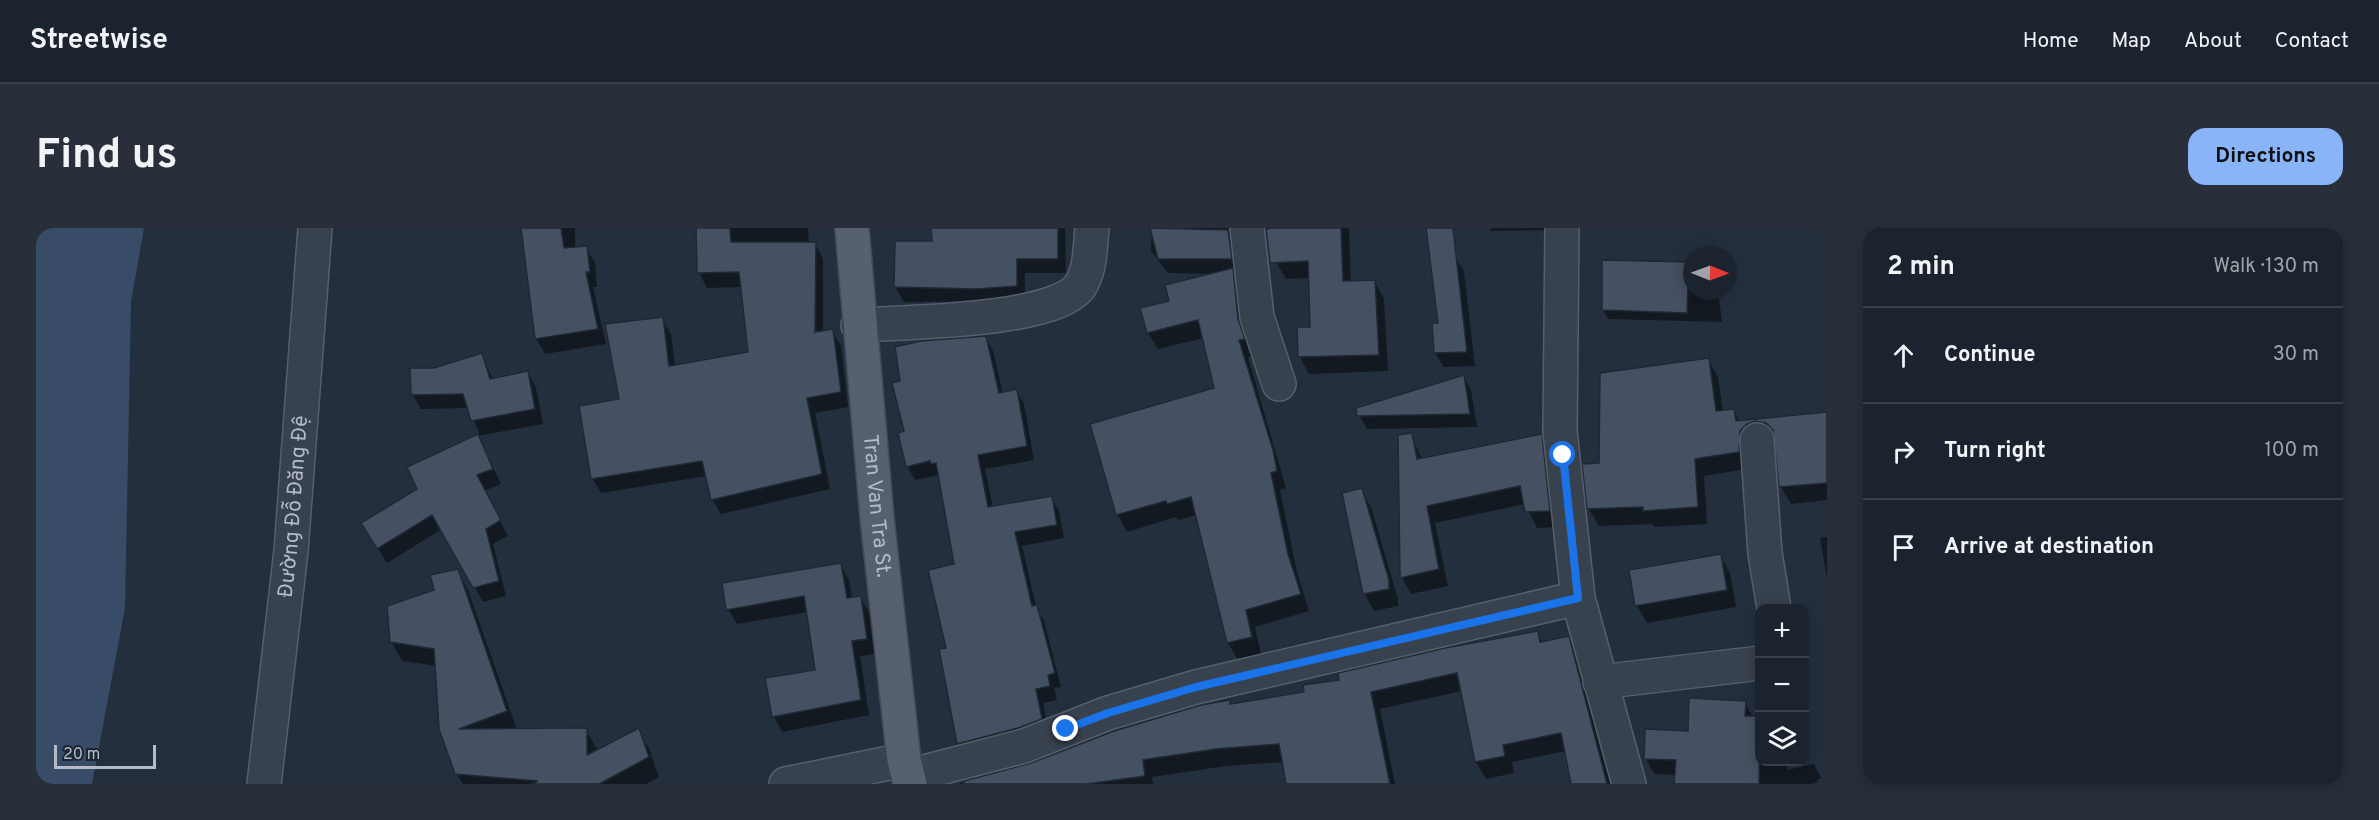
<!DOCTYPE html>
<meta charset="utf-8">
<style>
:root{--surface:#1b232e;--page:#282f3a;--text:#f1f3f6;--muted:#a0a4aa;--line:#39404a;--accent:#8ab4f8}
body{margin:0;font-family:Overpass,sans-serif;background:var(--page);color:var(--text)}
.controls{position:absolute;right:18px;bottom:18px;display:grid;overflow:hidden;border-radius:12px;box-shadow:0 3px 15px #0003}
.controls button{width:54px;height:54px;display:grid;place-items:center;padding:0;border:0;border-bottom:2px solid var(--line);background:var(--surface);color:var(--text);font:30px sans-serif}
.compass{position:absolute;left:1647px;top:18px;width:54px;height:54px;border-radius:50%;background:var(--surface);box-shadow:0 3px 15px #0003;rotate:91deg}
.scale{position:absolute;left:18px;bottom:15px;width:102px;box-sizing:border-box;padding-left:6px;border:3px solid #b4bcc9;border-top:0;font-size:16px;line-height:21px;white-space:nowrap;color:#b4bcc9;-webkit-text-stroke:4px #1d2633;paint-order:stroke}
.stop{position:absolute;width:18px;height:18px;margin:-14px;border:4px solid #1a73e8;border-radius:50%;background:#fff}
.stop.end{background:#1a73e8;border-color:#fff;box-shadow:0 2px 6px #0008}
.list{margin:0;padding:0;list-style:none}
h2{display:flex;justify-content:space-between;align-items:center;height:78px;margin:0;padding:0 24px;font-size:26px}
h2 small{font-size:20px;font-weight:400;color:var(--muted)}
.list li{display:grid;grid-template-columns:39px 1fr auto;gap:18px;align-items:center;box-sizing:border-box;height:96px;padding:0 24px;border-top:2px solid var(--line)}
.list b{display:block;font-size:22px;white-space:nowrap}
.list em{font-size:20px;font-style:normal;color:var(--muted)}
.icon{flex:none;width:33px;height:33px;fill:none;stroke:currentColor;stroke-width:2;stroke-linecap:round;stroke-linejoin:round}
.map{position:relative;flex:none;width:1791px;height:556px;overflow:hidden;border-radius:18px}
header{display:flex;align-items:center;gap:36px;box-sizing:border-box;height:84px;padding:0 30px;background:var(--surface);border-bottom:2px solid var(--line)}
header strong{font-size:28px}
nav{display:flex;gap:33px;margin-inline-start:auto;font-size:21px}
.intro{display:flex;align-items:center;justify-content:space-between;box-sizing:border-box;height:144px;padding:0 36px}
h1{margin:0;font-size:42px}
.button{padding:15px 27px;border-radius:18px;background:var(--accent);color:#111;font-size:21px;font-weight:700}
main{display:flex;gap:36px;padding:0 36px}
aside{flex:1;background:var(--surface);border-radius:18px;box-shadow:0 3px 15px #0003}
.map>svg:first-child{display:block}
</style>
<header>
<strong>Streetwise</strong>
<nav><a>Home</a><a>Map</a><a>About</a><a>Contact</a></nav>
</header>
<div class="intro"><h1>Find us</h1><a class="button">Directions</a></div>
<main>
<div class="map">
<svg width="1791" height="556" viewBox="0 0 1791 556">
<rect width="100%" height="100%" fill="#242f3e"/>
<path fill="#394c67" d="M 0,0 L 108,0 L 95,74 L 89,380 L 56,556 L 0,556 Z"/>
<g fill="#0007">
<path d="M 486,0 L 539,0 L 539,21 L 550,20 L 559,35 L 561,59 L 557,59 L 570,116 L 509,126 L 500,110 Z"/>
<path d="M 684,0 L 772,0 L 773,15 L 779,15 L 787,31 L 787,104 L 796,103 L 805,118 L 812,179 L 779,185 L 794,261 L 685,286 L 676,271 L 671,248 L 565,265 L 556,250 L 584,172 L 626,91 L 635,106 L 639,138 L 714,125 L 707,59 L 671,60 L 663,45 Z"/>
<path d="M 896,0 L 1029,0 L 1030,45 L 989,45 L 989,73 L 868,74 L 859,59 L 897,15 Z"/>
<path d="M 1116,0 L 1196,0 L 1203,45 L 1198,45 L 1206,58 L 1217,128 L 1212,129 L 1250,260 L 1244,262 L 1261,344 L 1273,383 L 1219,399 L 1225,426 L 1202,432 L 1192,415 L 1161,287 L 1142,292 L 1140,289 L 1091,304 L 1082,287 L 1056,198 L 1180,161 L 1168,110 L 1122,121 L 1112,105 L 1135,74 L 1177,46 L 1132,45 L 1115,23 Z"/>
<path d="M 1239,0 L 1313,0 L 1315,55 L 1339,54 L 1348,71 L 1352,143 L 1273,146 L 1264,129 L 1276,100 L 1274,50 L 1250,51 L 1240,34 Z"/>
<path d="M 1454,0 L 1514,0 L 1514,2 L 1455,3 Z"/>
<path d="M 1419,29 L 1428,43 L 1439,138 L 1408,139 L 1399,125 Z"/>
<path d="M 1652,35 L 1656,43 L 1656,63 L 1682,63 L 1686,94 L 1572,91 L 1567,82 Z"/>
<path d="M 949,109 L 957,123 L 967,166 L 980,162 L 988,176 L 998,232 L 949,241 L 957,280 L 1015,270 L 1023,283 L 1028,310 L 986,318 L 1000,378 L 1008,393 L 1025,459 L 1018,460 L 1021,472 L 1007,475 L 1013,505 L 931,529 L 923,515 L 912,421 L 920,337 L 903,247 L 879,252 L 871,238 L 865,154 Z"/>
<path d="M 445,127 L 457,151 L 492,145 L 500,160 L 507,196 L 442,208 L 465,256 L 448,263 L 472,308 L 457,316 L 470,368 L 447,374 L 406,301 L 351,335 L 327,296 L 383,262 L 373,239 L 444,207 L 433,180 L 385,181 L 376,166 L 398,141 Z"/>
<path d="M 1672,131 L 1682,149 L 1687,184 L 1697,182 L 1704,194 L 1791,185 L 1791,272 L 1755,276 L 1745,259 L 1739,212 L 1730,210 L 1712,241 L 1668,248 L 1671,296 L 1618,299 L 1616,296 L 1563,298 L 1553,281 L 1564,236 Z"/>
<path d="M 1428,149 L 1435,162 L 1441,199 L 1331,201 L 1323,187 Z"/>
<path d="M 1375,207 L 1386,231 L 1505,208 L 1514,225 L 1522,299 L 1501,300 L 1489,276 L 1399,295 L 1412,358 L 1375,366 L 1366,350 L 1364,208 Z"/>
<path d="M 1325,262 L 1335,279 L 1362,371 L 1362,378 L 1338,383 L 1329,366 L 1308,266 Z"/>
<path d="M 1791,309 L 1791,351 L 1784,310 Z"/>
<path d="M 1684,328 L 1694,345 L 1700,379 L 1611,395 L 1601,378 L 1595,343 Z"/>
<path d="M 804,336 L 813,352 L 816,370 L 824,369 L 833,384 L 839,426 L 824,428 L 833,487 L 746,504 L 738,489 L 731,451 L 780,443 L 772,384 L 701,396 L 692,381 Z"/>
<path d="M 421,342 L 432,362 L 481,502 L 550,502 L 562,523 L 602,502 L 613,521 L 623,549 L 610,556 L 427,556 L 420,545 L 401,438 L 366,433 L 355,413 Z"/>
<path d="M 1501,405 L 1507,415 L 1532,410 L 1542,427 L 1575,556 L 1536,556 L 1530,523 L 1476,534 L 1478,545 L 1450,551 L 1440,534 L 1426,463 L 1344,481 L 1359,556 L 1251,556 L 1247,534 L 1190,538 L 1116,549 L 1117,556 L 923,556 L 995,537 L 1193,474 L 1195,477 L 1269,466 L 1305,453 Z"/>
<path d="M 1709,475 L 1717,489 L 1724,489 L 1724,534 L 1751,534 L 1751,542 L 1778,536 L 1788,556 L 1785,551 L 1781,551 L 1783,556 L 1640,556 L 1641,547 L 1618,546 L 1610,531 Z"/>
</g>
<g fill="#455162" stroke="#1f2835" stroke-width="1.5">
<path d="M 485,0 L 525,0 L 528,20 L 551,18 L 554,44 L 550,44 L 562,101 L 499,111 Z"/>
<path d="M 660,0 L 694,0 L 695,14 L 780,14 L 779,104 L 797,101 L 805,164 L 771,170 L 786,246 L 675,272 L 666,233 L 555,251 L 543,178 L 583,171 L 569,96 L 627,89 L 633,138 L 712,124 L 703,44 L 661,45 Z"/>
<path d="M 895,0 L 1022,0 L 1022,31 L 981,31 L 981,58 L 940,61 L 858,59 L 859,13 L 896,13 Z"/>
<path d="M 1114,0 L 1192,2 L 1196,31 L 1122,31 Z"/>
<path d="M 1238,0 L 1305,0 L 1307,53 L 1339,52 L 1343,127 L 1262,129 L 1261,99 L 1274,99 L 1272,33 L 1234,35 L 1230,1 Z"/>
<path d="M 1390,0 L 1417,0 L 1431,124 L 1398,125 L 1396,95 L 1402,95 Z"/>
<path d="M 1566,32 L 1653,34 L 1651,85 L 1566,82 Z"/>
<path d="M 1197,40 L 1202,91 L 1209,111 L 1203,112 L 1237,222 L 1241,243 L 1235,245 L 1252,326 L 1265,366 L 1210,382 L 1216,409 L 1191,415 L 1155,269 L 1131,276 L 1130,273 L 1080,287 L 1054,196 L 1178,160 L 1162,92 L 1111,105 L 1104,80 L 1133,73 L 1129,57 Z"/>
<path d="M 950,108 L 963,165 L 981,161 L 991,218 L 942,227 L 952,279 L 1016,268 L 1021,297 L 979,304 L 996,378 L 1001,377 L 1019,445 L 1012,447 L 1014,458 L 1000,461 L 1006,491 L 982,500 L 921,516 L 903,421 L 910,420 L 892,342 L 918,336 L 900,235 L 895,236 L 894,233 L 870,239 L 862,205 L 868,203 L 856,155 L 864,153 L 859,119 L 885,113 Z"/>
<path d="M 446,125 L 454,151 L 492,143 L 499,181 L 435,193 L 427,166 L 375,167 L 374,140 L 398,140 Z"/>
<path d="M 1673,130 L 1680,183 L 1698,181 L 1700,193 L 1791,184 L 1791,255 L 1743,259 L 1737,202 L 1730,195 L 1719,193 L 1711,196 L 1704,203 L 1703,224 L 1659,231 L 1662,279 L 1607,283 L 1607,279 L 1551,281 L 1546,236 L 1563,235 L 1564,145 Z"/>
<path d="M 1428,147 L 1434,186 L 1321,188 L 1320,180 Z"/>
<path d="M 1376,205 L 1381,231 L 1506,206 L 1514,283 L 1489,284 L 1484,258 L 1391,278 L 1403,341 L 1364,350 L 1362,207 Z"/>
<path d="M 442,206 L 457,241 L 441,247 L 465,292 L 450,301 L 463,353 L 437,360 L 396,287 L 341,321 L 325,295 L 381,261 L 371,239 Z"/>
<path d="M 1326,260 L 1353,352 L 1353,361 L 1327,366 L 1306,265 Z"/>
<path d="M 1685,326 L 1691,362 L 1599,378 L 1593,342 Z"/>
<path d="M 805,335 L 811,370 L 825,368 L 831,411 L 816,413 L 825,472 L 736,489 L 729,450 L 779,442 L 768,368 L 690,382 L 686,355 Z"/>
<path d="M 422,341 L 471,483 L 423,501 L 551,500 L 551,527 L 603,500 L 613,529 L 563,556 L 495,556 L 502,553 L 419,546 L 403,501 L 398,421 L 354,414 L 351,378 L 398,362 L 394,347 Z"/>
<path d="M 1502,403 L 1504,414 L 1533,408 L 1571,556 L 1535,556 L 1525,505 L 1467,517 L 1469,528 L 1439,534 L 1421,445 L 1335,464 L 1354,556 L 1250,556 L 1243,516 L 1180,521 L 1107,532 L 1109,548 L 1051,556 L 928,556 L 928,553 L 995,535 L 1078,503 L 1165,477 L 1194,472 L 1194,476 L 1268,464 L 1267,457 L 1303,452 L 1302,445 L 1409,420 Z"/>
<path d="M 1653,470 L 1710,473 L 1709,488 L 1724,488 L 1723,556 L 1638,556 L 1640,532 L 1608,531 L 1609,501 L 1652,503 Z"/>
</g>
<g fill="none" stroke-linecap="round" stroke-linejoin="round">
<defs>
<g id="minor">
<path d="M 1211,0 L 1221,89 L 1243,156"/>
<path d="M 1526,0 L 1524,203 L 1542,370 L 1593,556"/>
<path d="M 822,97 C 867,94 1019,94 1044,58 C 1055,41 1054,19 1056,0"/>
<path d="M 1721,212 L 1729,325 L 1738,380"/>
<path d="M 1564,454 L 1724,435"/>
<path d="M 873,548 L 988,518 L 1072,485 L 1160,459 L 1542,370"/>
<path id="s1" d="M 228,556 L 255,323 L 279,0"/>
<path d="M 750,556 L 868,532"/>
</g>
<g id="major">
<path id="s2" d="M 816,0 L 841,290 L 868,532 L 874,556"/>
</g>
</defs>
<use href="#minor" stroke="#565f6c" stroke-width="36"/>
<use href="#major" stroke="#414a57" stroke-width="36"/>
<use href="#minor" stroke="#38414e" stroke-width="33"/>
<use href="#major" stroke="#56606e" stroke-width="33"/>
</g>
<g fill="none" stroke-linecap="round" stroke-linejoin="round">
<path stroke="#1a73e8" stroke-width="8" d="M 1030,501 L 1072,485 L 1160,459 L 1542,370 L 1527,227"/>
</g>
<g text-anchor="middle" dominant-baseline="central" stroke-width="4.5" stroke-linejoin="round" paint-order="stroke">
<g font-size="21" fill="#b4bcc9" stroke="#1d2633">
<text stroke="none"><textPath href="#s1" startOffset="279">Đường Đỗ Đăng Đệ</textPath></text>
<text stroke="none"><textPath href="#s2" startOffset="279">Tran Van Tra St.</textPath></text>
</g>
</g>
</svg>
<div class="controls">
<button>+</button>
<button>−</button>
<button><svg class="icon" aria-label="layers" viewBox="0 0 24 24"><path d="M12 4l9 5-9 5-9-5zM3 14l9 5 9-5"/></svg></button>
</div>
<svg class="compass" viewBox="-18 -18 36 36"><path d="M0-13l5 13h-10z" fill="#e53935"/><path d="M0 13l5-13h-10z" fill="#a0a4aa"/></svg>
<div class="scale">20 m</div>
<div class="stop" style="left:1527px;top:227px"></div>
<div class="stop end" style="left:1030px;top:501px"></div>
</div>
<aside>
<h2>2 min<small>Walk · 130 m</small></h2>
<ul class="list">
<li><svg class="icon" aria-label="ahead" viewBox="0 0 24 24"><path d="M12 20V5M6 11l6-6 6 6"/></svg><div><b>Continue</b></div><em>30 m</em></li>
<li><svg class="icon" aria-label="right" viewBox="0 0 24 24"><path d="M7 20v-9h11M14 6l5 5-5 5"/></svg><div><b>Turn right</b></div><em>100 m</em></li>
<li><svg class="icon" aria-label="arrive" viewBox="0 0 24 24"><path d="M6 21V4h12l-3 4 3 4H6"/></svg><div><b>Arrive at destination</b></div></li>
</ul>
</aside>
</main>
